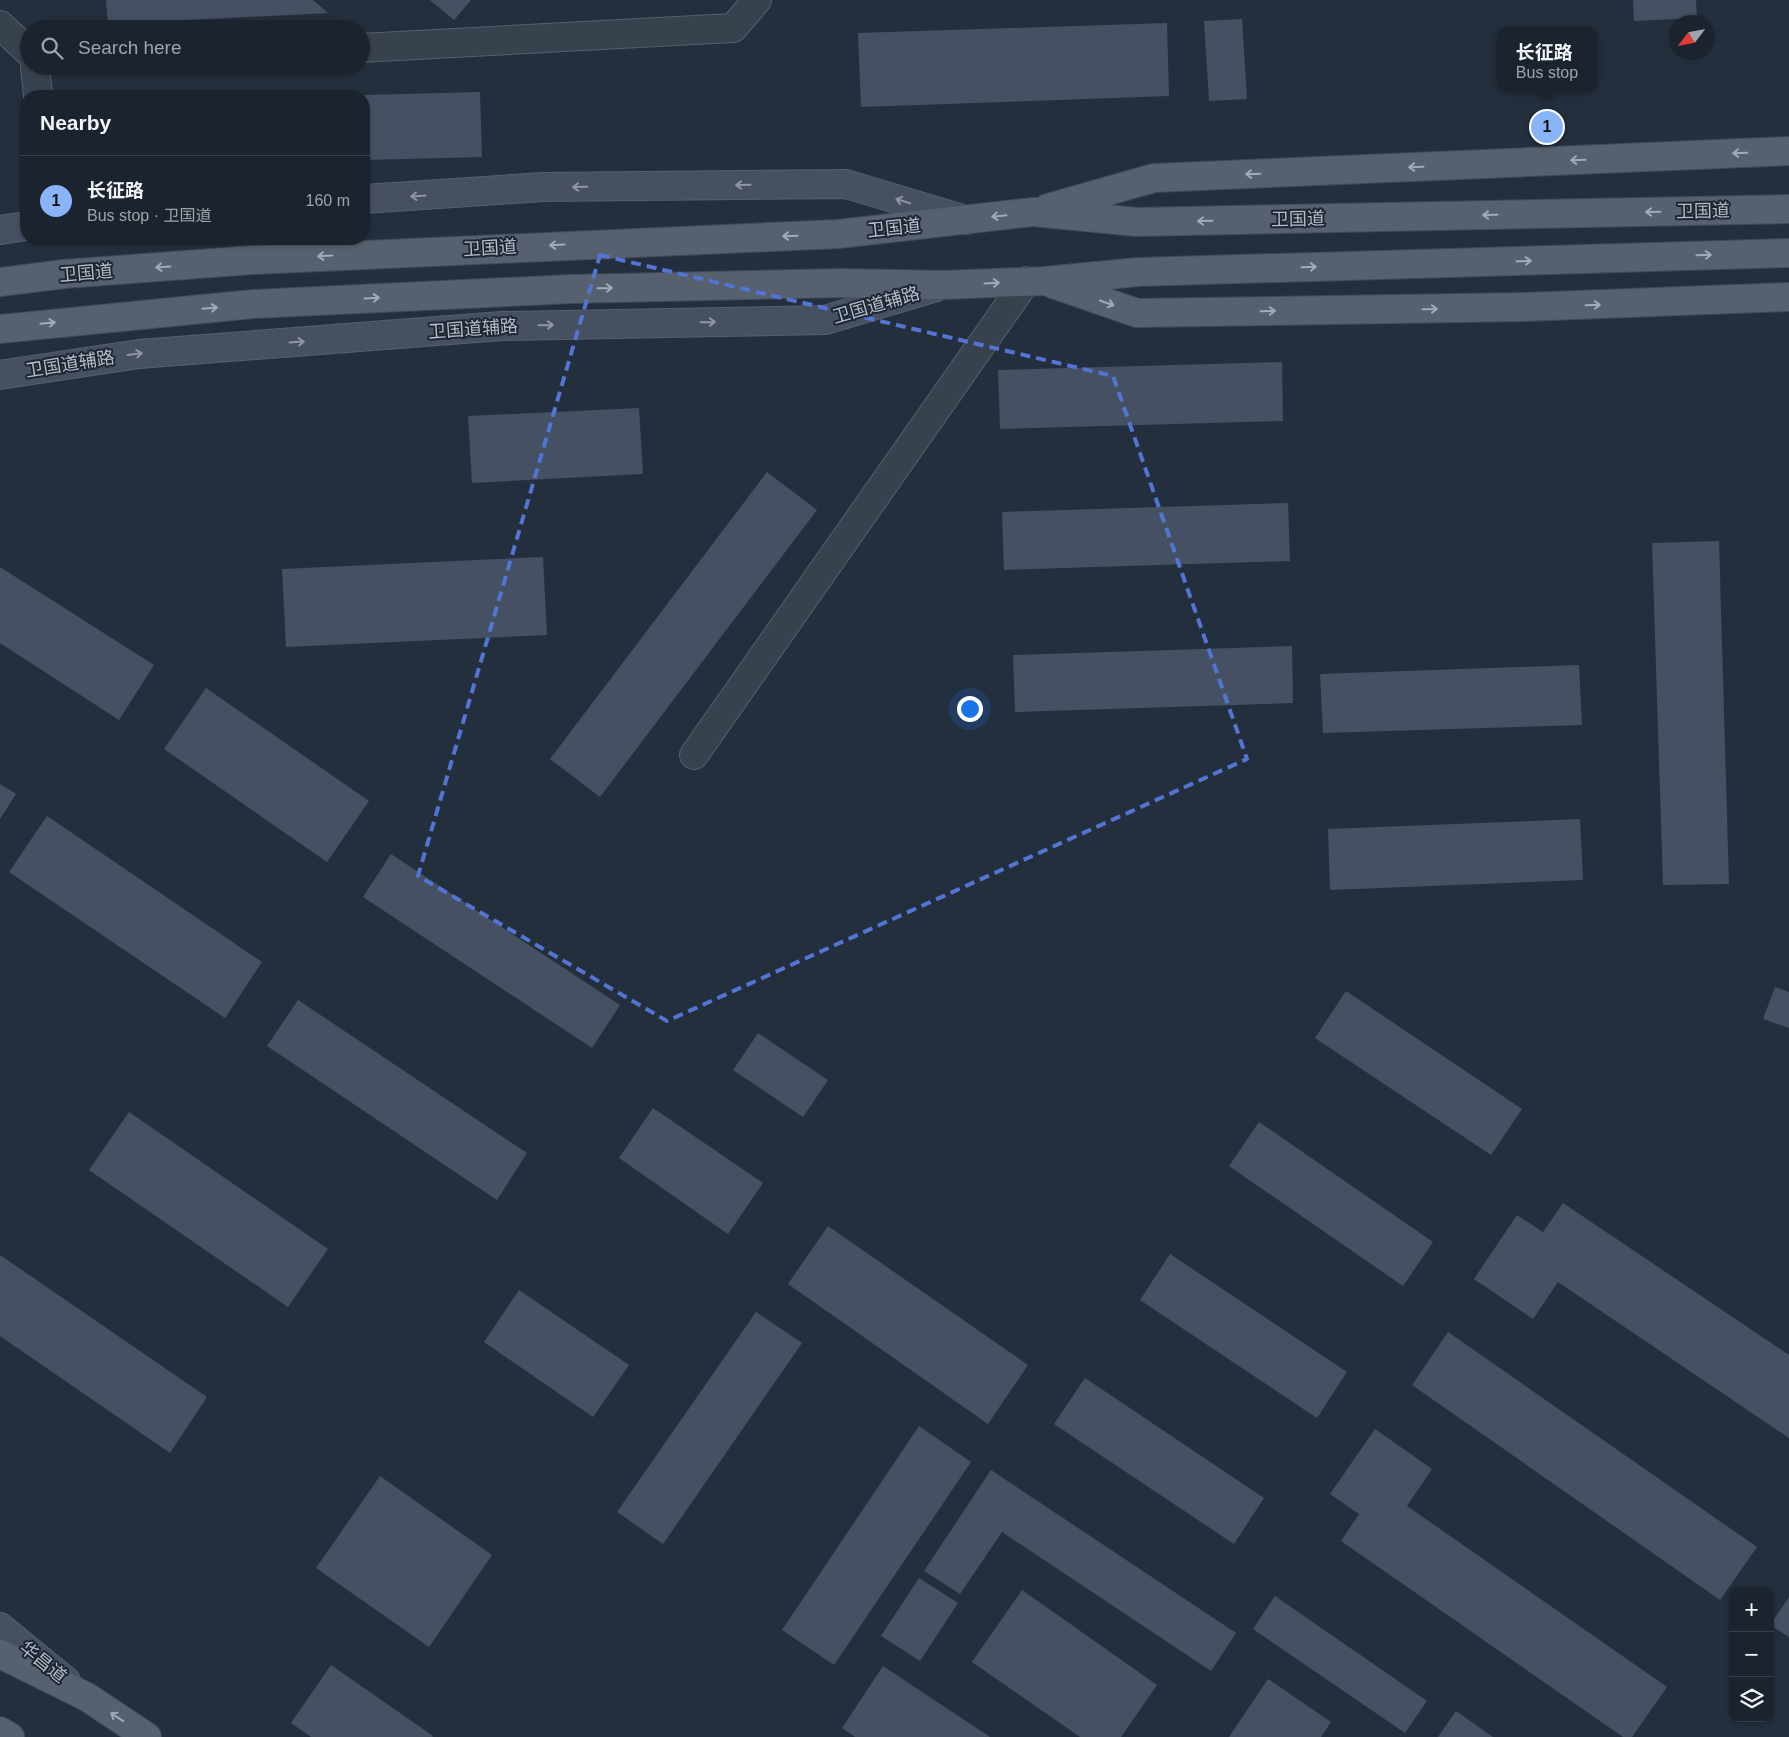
<!DOCTYPE html>
<meta charset="utf-8">
<style>
:root{--surface:#1b232e;--page:#242b36;--text:#f1f3f6;--muted:#a0a4aa;--line:#39404a;--accent:#8ab4f8}
body{margin:0;font-family:Arial,"Noto Sans SC",sans-serif;background:var(--page);color:var(--text)}
.controls{position:absolute;right:15px;bottom:15px;display:grid;overflow:hidden;border-radius:10px;box-shadow:0 1px 4px #0004}
.controls button{width:45px;height:45px;display:grid;place-items:center;padding:0;border:0;border-bottom:1px solid var(--line);background:var(--surface);color:var(--text);font:25px sans-serif}
.compass{position:absolute;left:1669px;top:15px;width:45px;height:45px;border-radius:50%;background:var(--surface);box-shadow:0 1px 4px #0004;rotate:238deg}
.you{position:absolute;left:969px;top:708px;width:18px;height:18px;margin:-12px;border:4px solid #fff;border-radius:50%;background:#1a73e8;box-shadow:0 0 0 8px #1a73e833}
.badge{display:grid;place-items:center;width:32px;height:32px;border-radius:50%;background:var(--accent);color:#111;font-size:16px;font-weight:700}
.pin{position:absolute;translate:-50% -50%;border:2px solid #fff;box-shadow:0 1px 5px #0006}
.popup{position:absolute;left:1497px;top:27px;width:100px;height:65px;box-sizing:border-box;display:grid;place-content:center;border-radius:10px;background:var(--surface);filter:drop-shadow(0 1px 4px #0005);font-size:16px;white-space:nowrap;color:var(--muted)}
.popup b{font-size:19px;color:var(--text)}
.popup::after{content:'';position:absolute;left:50%;top:100%;margin-left:-10px;border:10px solid transparent;border-top-color:var(--surface)}
.list{margin:0;padding:0;list-style:none}
h2{display:flex;justify-content:space-between;align-items:center;height:65px;margin:0;padding:0 20px;font-size:21px}
h2 small{font-size:16px;font-weight:400;color:var(--muted)}
.list li{display:grid;grid-template-columns:32px 1fr auto;gap:15px;align-items:center;box-sizing:border-box;height:90px;padding:0 20px;border-top:1px solid var(--line)}
.list b{display:block;font-size:19px;white-space:nowrap}
.list p{margin:0;font-size:16px;white-space:nowrap;color:var(--muted)}
.list em{font-size:16px;font-style:normal;color:var(--muted)}
.icon{flex:none;width:28px;height:28px;fill:none;stroke:currentColor;stroke-width:2;stroke-linecap:round;stroke-linejoin:round}
.map{position:relative;flex:none;width:1789px;height:1737px;overflow:hidden}
.search{position:absolute;background:var(--surface);box-shadow:0 1px 4px #0004;left:20px;top:20px;width:350px;height:55px;display:flex;align-items:center;gap:12px;box-sizing:border-box;padding:0 18px;border-radius:28px;color:var(--muted);font-size:19px}
.panel{position:absolute;background:var(--surface);box-shadow:0 1px 4px #0004;left:20px;top:90px;width:350px;height:155px;border-radius:20px}
.map>svg:first-child{display:block}
</style>
<div class="map">
<svg width="1789" height="1737" viewBox="0 0 1789 1737">
<rect width="100%" height="100%" fill="#242f3e"/>
<g fill="#455162">
<path d="M 106,0 L 313,0 L 328,13 L 108,24 Z"/>
<path d="M 430,0 L 471,0 L 454,20 Z"/>
<path d="M 1633,0 L 1696,0 L 1697,18 L 1634,21 Z"/>
<path d="M 1242,19 L 1247,99 L 1209,101 L 1204,21 Z"/>
<path d="M 1167,23 L 1169,96 L 861,107 L 858,33 Z"/>
<path d="M 480,92 L 482,157 L 364,160 L 364,95 Z"/>
<path d="M 1282,362 L 1283,421 L 1000,429 L 998,370 Z"/>
<path d="M 639,408 L 643,474 L 472,483 L 468,416 Z"/>
<path d="M 767,472 L 817,510 L 600,797 L 550,759 Z"/>
<path d="M 1288,503 L 1290,561 L 1004,570 L 1002,512 Z"/>
<path d="M 1719,541 L 1729,884 L 1663,885 L 1652,543 Z"/>
<path d="M 543,557 L 547,635 L 286,647 L 282,569 Z"/>
<path d="M 0,567 L 154,665 L 119,720 L 0,643 Z"/>
<path d="M 1292,646 L 1293,703 L 1015,712 L 1013,655 Z"/>
<path d="M 1579,665 L 1582,725 L 1323,733 L 1320,674 Z"/>
<path d="M 206,688 L 369,801 L 327,862 L 164,749 Z"/>
<path d="M 0,784 L 16,794 L 0,819 Z"/>
<path d="M 47,816 L 262,962 L 225,1018 L 9,872 Z"/>
<path d="M 1580,819 L 1583,880 L 1330,890 L 1328,829 Z"/>
<path d="M 391,854 L 620,1005 L 592,1048 L 363,897 Z"/>
<path d="M 1775,987 L 1789,992 L 1789,1028 L 1763,1019 Z"/>
<path d="M 1346,991 L 1522,1109 L 1491,1155 L 1315,1038 Z"/>
<path d="M 298,1000 L 527,1153 L 497,1200 L 267,1046 Z"/>
<path d="M 758,1033 L 828,1080 L 803,1117 L 733,1070 Z"/>
<path d="M 653,1108 L 763,1183 L 728,1234 L 619,1158 Z"/>
<path d="M 129,1112 L 328,1249 L 288,1307 L 89,1170 Z"/>
<path d="M 1259,1122 L 1433,1242 L 1403,1286 L 1229,1166 Z"/>
<path d="M 1563,1203 L 1789,1355 L 1789,1438 L 1558,1282 L 1533,1319 L 1474,1279 L 1517,1215 L 1543,1232 Z"/>
<path d="M 828,1226 L 1028,1365 L 988,1424 L 788,1284 Z"/>
<path d="M 1170,1254 L 1347,1372 L 1317,1418 L 1140,1300 Z"/>
<path d="M 0,1255 L 207,1397 L 170,1453 L 0,1336 Z"/>
<path d="M 519,1290 L 629,1365 L 593,1417 L 484,1342 Z"/>
<path d="M 756,1312 L 802,1343 L 663,1544 L 617,1512 Z"/>
<path d="M 1448,1332 L 1757,1547 L 1720,1600 L 1412,1385 Z"/>
<path d="M 1085,1378 L 1264,1498 L 1234,1544 L 1054,1424 Z"/>
<path d="M 919,1426 L 971,1462 L 834,1665 L 782,1630 Z"/>
<path d="M 1375,1429 L 1432,1469 L 1407,1506 L 1667,1687 L 1632,1737 L 1623,1737 L 1341,1541 L 1359,1514 L 1330,1494 Z"/>
<path d="M 991,1470 L 1236,1633 L 1211,1671 L 1002,1532 L 960,1594 L 924,1571 Z"/>
<path d="M 380,1476 L 492,1555 L 429,1647 L 316,1568 Z"/>
<path d="M 919,1578 L 958,1603 L 920,1661 L 881,1636 Z"/>
<path d="M 1022,1590 L 1157,1685 L 1121,1737 L 1080,1737 L 972,1662 Z"/>
<path d="M 1275,1596 L 1427,1701 L 1405,1733 L 1253,1629 Z"/>
<path d="M 1789,1597 L 1789,1637 L 1770,1625 Z"/>
<path d="M 331,1665 L 433,1736 L 432,1737 L 311,1737 L 291,1723 Z"/>
<path d="M 883,1666 L 990,1737 L 855,1737 L 842,1728 Z"/>
<path d="M 1268,1679 L 1331,1722 L 1321,1737 L 1229,1737 Z"/>
<path d="M 1456,1711 L 1493,1737 L 1438,1737 Z"/>
</g>
<g fill="none" stroke-linecap="round" stroke-linejoin="round">
<defs>
<g id="street">
<path d="M 0,25 L 29,52"/>
<path d="M 361,48 L 733,28 L 757,0"/>
<path d="M 35,66 L 38,96"/>
<path d="M 694,755 L 1026,281"/>
</g>
<g id="secondary">
<path d="M 364,199 L 543,187 L 846,184 L 966,220"/>
<path d="M 0,230 L 26,226"/>
<path d="M 0,375 L 139,354 L 502,326 L 825,320 L 936,287"/>
<path d="M 0,1627 L 66,1681"/>
</g>
<g id="primary">
<path d="M 1048,208 L 1154,178 L 1789,151"/>
<path d="M 0,282 L 64,274 L 252,260 L 838,234 L 1033,212 L 1137,222 L 1789,209"/>
<path d="M 1053,284 L 1137,313 L 1523,307 L 1789,297"/>
<path d="M 0,329 L 253,304 L 571,289 L 840,283 L 944,285 L 1045,281 L 1138,272 L 1789,253"/>
<path d="M 0,1654 L 87,1697 L 147,1737"/>
<path d="M 0,1731 L 10,1737"/>
</g>
</defs>
<use href="#street" stroke="#565f6c" stroke-width="30"/>
<use href="#secondary" stroke="#565f6c" stroke-width="30"/>
<use href="#primary" stroke="#414a57" stroke-width="30"/>
<use href="#street" stroke="#38414e" stroke-width="28"/>
<use href="#secondary" stroke="#465061" stroke-width="28"/>
<use href="#primary" stroke="#56606e" stroke-width="28"/>
</g>
<defs><path id="oneway-shaft" d="M-6 0H5M1.5-3L5.5 0L1.5 3" fill="none" stroke-width="1.6" stroke-linecap="round" stroke-linejoin="round" transform="scale(1.25)"/></defs>
<g stroke="#a1aab7">
<use href="#oneway-shaft" transform="translate(1740 153) rotate(178)"/>
<use href="#oneway-shaft" transform="translate(1578 160) rotate(178)"/>
<use href="#oneway-shaft" transform="translate(1416 167) rotate(178)"/>
<use href="#oneway-shaft" transform="translate(1253 174) rotate(178)"/>
<use href="#oneway-shaft" transform="translate(1653 212) rotate(179)"/>
<use href="#oneway-shaft" transform="translate(1490 215) rotate(179)"/>
<use href="#oneway-shaft" transform="translate(999 216) rotate(174)"/>
<use href="#oneway-shaft" transform="translate(1205 221) rotate(179)"/>
<use href="#oneway-shaft" transform="translate(790 236) rotate(178)"/>
<use href="#oneway-shaft" transform="translate(557 245) rotate(177)"/>
<use href="#oneway-shaft" transform="translate(1704 255) rotate(-2)"/>
<use href="#oneway-shaft" transform="translate(325 256) rotate(177)"/>
<use href="#oneway-shaft" transform="translate(1524 261) rotate(-2)"/>
<use href="#oneway-shaft" transform="translate(163 267) rotate(176)"/>
<use href="#oneway-shaft" transform="translate(1309 267) rotate(-2)"/>
<use href="#oneway-shaft" transform="translate(992 283) rotate(-3)"/>
<use href="#oneway-shaft" transform="translate(605 288) rotate(-1)"/>
<use href="#oneway-shaft" transform="translate(372 298) rotate(-3)"/>
<use href="#oneway-shaft" transform="translate(1107 303) rotate(19)"/>
<use href="#oneway-shaft" transform="translate(1593 305) rotate(-2)"/>
<use href="#oneway-shaft" transform="translate(210 308) rotate(-5)"/>
<use href="#oneway-shaft" transform="translate(1430 309) rotate(-1)"/>
<use href="#oneway-shaft" transform="translate(1268 311) rotate(-1)"/>
<use href="#oneway-shaft" transform="translate(48 323) rotate(-6)"/>
<use href="#oneway-shaft" transform="translate(117 1717) rotate(-147)"/>
</g>
<g stroke="#8e96a5">
<use href="#oneway-shaft" transform="translate(743 185) rotate(179)"/>
<use href="#oneway-shaft" transform="translate(580 187) rotate(179)"/>
<use href="#oneway-shaft" transform="translate(418 196) rotate(176)"/>
<use href="#oneway-shaft" transform="translate(903 201) rotate(-163)"/>
<use href="#oneway-shaft" transform="translate(708 322) rotate(-1)"/>
<use href="#oneway-shaft" transform="translate(546 325) rotate(-1)"/>
<use href="#oneway-shaft" transform="translate(297 342) rotate(-4)"/>
<use href="#oneway-shaft" transform="translate(135 354) rotate(-8)"/>
</g>
<path fill="none" stroke="#5274d3" stroke-width="4" stroke-dasharray="10 6" stroke-linejoin="round" d="M 600,255 L 1113,376 L 1247,759 L 667,1021 L 418,876 Z"/>
<g text-anchor="middle" dominant-baseline="central" stroke-width="4" stroke-linejoin="round" paint-order="stroke">
<g font-size="18" fill="#b4bcc9" stroke="#1d2633">
<text transform="translate(1703 211) rotate(-1)">卫国道</text>
<text transform="translate(1298 219) rotate(-1)">卫国道</text>
<text transform="translate(894 228) rotate(-6)">卫国道</text>
<text transform="translate(490 248) rotate(-3)">卫国道</text>
<text transform="translate(86 273) rotate(-5)">卫国道</text>
<text transform="translate(876 305) rotate(-16)">卫国道辅路</text>
<text transform="translate(473 329) rotate(-4)">卫国道辅路</text>
<text transform="translate(70 364) rotate(-9)">卫国道辅路</text>
<text transform="translate(43 1662) rotate(39)">华昌道</text>
</g>
</g>
</svg>
<div class="controls">
<button>+</button>
<button>−</button>
<button><svg class="icon" aria-label="layers" viewBox="0 0 24 24"><path d="M12 4l9 5-9 5-9-5zM3 14l9 5 9-5"/></svg></button>
</div>
<svg class="compass" viewBox="-18 -18 36 36"><path d="M0-13l5 13h-10z" fill="#e53935"/><path d="M0 13l5-13h-10z" fill="#a0a4aa"/></svg>
<div class="you"></div>
<div class="pin badge" style="left:1547px;top:127px">1</div>
<div class="popup"><b>长征路</b>Bus stop</div>
<div class="search"><svg class="icon" aria-label="search" viewBox="0 0 24 24"><circle cx="10" cy="10" r="6"/><path d="M15 15l6 6"/></svg>Search here</div>
<section class="panel">
<h2>Nearby<small></small></h2>
<ul class="list">
<li><span class="badge">1</span><div><b>长征路</b><p>Bus stop · 卫国道</p></div><em>160 m</em></li>
</ul>
</section>
</div>
